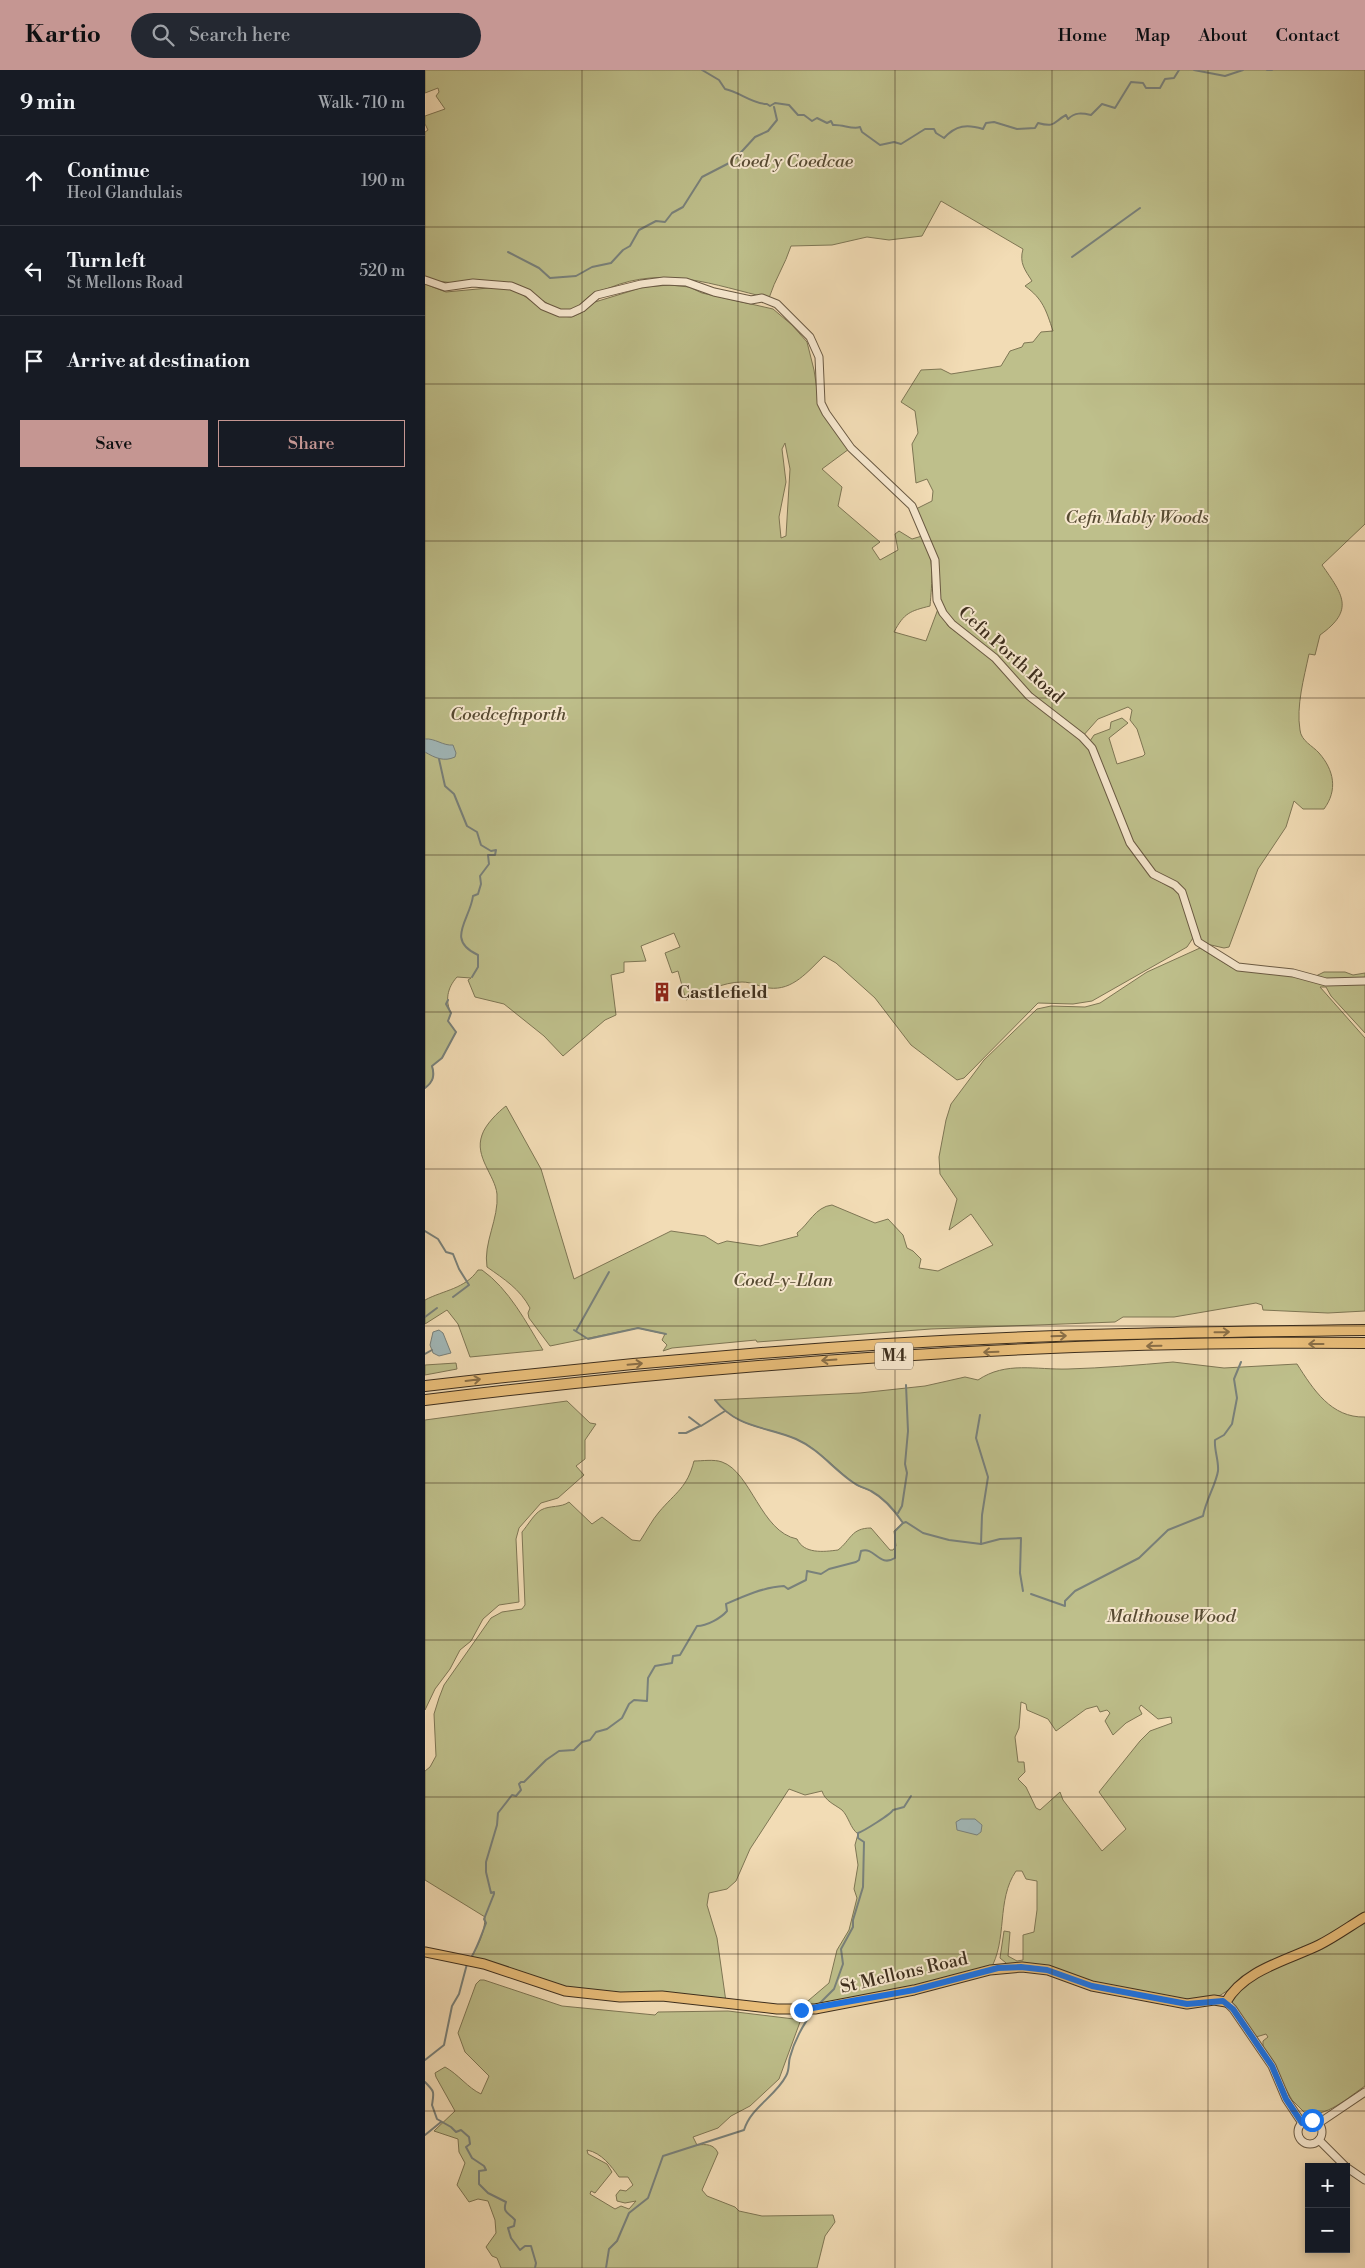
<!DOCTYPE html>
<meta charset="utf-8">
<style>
:root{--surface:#171b24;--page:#242831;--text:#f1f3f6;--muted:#9ea1a6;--line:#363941;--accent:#c59692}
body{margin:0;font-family:"Libre Bodoni",serif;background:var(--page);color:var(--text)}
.controls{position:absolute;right:15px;bottom:15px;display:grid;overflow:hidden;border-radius:0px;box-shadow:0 2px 8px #0003}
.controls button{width:45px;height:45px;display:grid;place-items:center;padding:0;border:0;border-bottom:1px solid var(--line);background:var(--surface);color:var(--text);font:25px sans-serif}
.stop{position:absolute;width:15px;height:15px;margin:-11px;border:4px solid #1a73e8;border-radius:50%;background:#fff}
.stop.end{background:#1a73e8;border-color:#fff;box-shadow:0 1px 5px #0008}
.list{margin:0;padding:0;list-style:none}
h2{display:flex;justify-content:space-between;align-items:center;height:65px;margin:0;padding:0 20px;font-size:21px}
h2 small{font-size:16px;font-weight:400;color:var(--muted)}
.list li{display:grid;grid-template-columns:32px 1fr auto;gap:15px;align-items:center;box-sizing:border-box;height:90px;padding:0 20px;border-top:1px solid var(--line)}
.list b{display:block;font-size:19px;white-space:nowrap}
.list p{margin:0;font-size:16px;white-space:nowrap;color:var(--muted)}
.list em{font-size:16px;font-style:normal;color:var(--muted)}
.actions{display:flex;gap:10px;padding:15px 20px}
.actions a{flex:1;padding:11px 0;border:1px solid var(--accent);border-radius:0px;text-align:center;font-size:18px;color:var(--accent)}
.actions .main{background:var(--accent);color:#111}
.icon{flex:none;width:28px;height:28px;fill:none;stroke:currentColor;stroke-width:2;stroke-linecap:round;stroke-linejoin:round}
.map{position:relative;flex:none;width:940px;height:2198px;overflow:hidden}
header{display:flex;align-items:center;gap:30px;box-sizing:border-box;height:70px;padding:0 25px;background:var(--accent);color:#111}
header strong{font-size:24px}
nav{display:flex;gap:28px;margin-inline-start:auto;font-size:18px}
.search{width:350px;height:45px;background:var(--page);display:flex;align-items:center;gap:12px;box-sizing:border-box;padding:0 18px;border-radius:28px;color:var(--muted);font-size:19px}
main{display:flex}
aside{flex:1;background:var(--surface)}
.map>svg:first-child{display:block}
</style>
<header>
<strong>Kartio</strong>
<div class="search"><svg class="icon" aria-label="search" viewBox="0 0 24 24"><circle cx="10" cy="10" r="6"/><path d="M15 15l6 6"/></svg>Search here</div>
<nav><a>Home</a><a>Map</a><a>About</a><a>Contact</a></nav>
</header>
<main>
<aside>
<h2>9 min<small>Walk · 710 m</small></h2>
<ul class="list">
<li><svg class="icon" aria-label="ahead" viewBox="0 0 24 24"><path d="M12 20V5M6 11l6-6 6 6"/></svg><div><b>Continue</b><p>Heol Glandulais</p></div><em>190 m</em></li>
<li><svg class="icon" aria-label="left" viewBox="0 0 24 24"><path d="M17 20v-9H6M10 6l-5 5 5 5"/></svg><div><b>Turn left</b><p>St Mellons Road</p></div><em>520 m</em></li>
<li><svg class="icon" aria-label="arrive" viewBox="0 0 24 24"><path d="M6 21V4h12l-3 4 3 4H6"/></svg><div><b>Arrive at destination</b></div></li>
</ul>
<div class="actions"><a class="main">Save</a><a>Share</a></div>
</aside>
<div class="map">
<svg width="940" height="2198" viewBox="0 0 940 2198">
<rect width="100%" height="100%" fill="#f2dcb5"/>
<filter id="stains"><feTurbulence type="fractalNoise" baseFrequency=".004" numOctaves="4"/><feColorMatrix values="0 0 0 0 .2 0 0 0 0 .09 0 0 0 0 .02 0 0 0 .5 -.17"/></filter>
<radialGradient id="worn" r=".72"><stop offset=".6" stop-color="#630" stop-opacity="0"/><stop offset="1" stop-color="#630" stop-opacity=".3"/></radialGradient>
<g fill="#bebf8b" stroke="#7e7654" fill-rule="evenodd">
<path d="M 0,0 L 940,0 L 940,454 L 897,495 C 918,525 930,540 895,565 L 890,585 L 884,584 C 879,608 871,636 875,660 C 876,671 888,676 894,683 C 909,700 913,720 899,739 L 878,739 L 869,731 L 861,757 L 833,799 L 804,877 L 799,878 L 773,872 L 757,822 L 728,804 L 705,773 L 663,674 L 669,665 L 685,659 L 686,652 L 697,648 L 703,653 L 684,668 L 692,694 L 718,686 L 720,684 L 712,659 L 705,650 L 707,640 L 703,637 L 673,649 L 657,667 L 527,554 L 512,530 L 510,490 L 489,440 L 507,431 L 508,421 L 502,409 L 491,413 L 487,374 L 493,363 L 490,341 L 476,332 L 496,300 L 516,299 L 526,304 L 576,296 L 585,281 L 597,277 L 599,273 L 608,272 L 616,262 L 628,261 C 621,240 618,229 600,216 L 607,211 C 600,200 594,193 598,179 L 516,131 L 497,166 L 464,170 L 442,167 L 407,175 L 366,176 C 360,195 350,209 344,228 C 288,215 240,195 184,218 C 178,220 171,222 166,225 C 159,229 156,237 149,240 L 133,240 L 102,221 L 11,211 L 0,207 L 0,62 L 3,60 L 0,54 L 0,46 L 20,39 L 11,26 L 14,22 L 13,18 L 0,23 Z"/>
<path d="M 0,214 L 21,222 L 74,217 L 91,220 L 116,238 L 136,246 L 147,247 L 156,243 L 170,232 L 219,217 L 245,215 L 264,217 L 277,223 L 348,239 L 367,255 L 382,272 L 389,300 L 395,339 L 424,379 L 397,399 L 417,417 L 413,436 L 455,472 L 447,478 L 455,490 L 473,480 L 470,464 L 474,461 L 487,469 L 497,466 C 510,486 507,513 505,536 C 485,541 479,543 469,562 L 501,571 L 513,539 L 523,556 L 569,590 L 655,668 L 663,678 L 692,747 L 727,807 L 755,823 L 768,868 L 762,877 L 667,931 L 648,934 L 613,933 L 539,1008 L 532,1010 L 486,975 L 450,928 L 411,893 L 399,886 C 383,901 368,921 344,918 C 335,917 327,912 317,912 C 298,912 279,922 261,930 L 253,901 L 247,903 L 240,883 L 255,877 L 249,863 L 216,876 L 221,891 L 199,892 L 199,902 L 186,905 L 191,945 L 180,950 L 138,986 L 119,966 L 79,934 L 50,927 L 43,910 L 46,908 L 32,907 C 22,918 20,931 26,943 L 23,951 L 31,962 L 17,988 L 7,996 C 10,1006 8,1012 0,1018 ZM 360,373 L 365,399 L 361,466 L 356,468 L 354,447 L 361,412 L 357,379 Z"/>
<path d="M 775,878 L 806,897 L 824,901 L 889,907 L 899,902 L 920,902 L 928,905 L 940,903 L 940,963 L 906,926 L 901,917 L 895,917 L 940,968 L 940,1241 L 903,1243 L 838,1240 L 837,1235 L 831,1233 L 749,1247 L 698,1247 L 690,1252 L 506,1259 L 332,1272 L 331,1270 L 247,1278 L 238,1281 L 242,1275 L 237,1270 L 240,1264 L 213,1258 L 125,1276 L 104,1248 L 103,1243 L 105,1238 C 95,1219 79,1209 62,1197 C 58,1173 74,1149 72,1124 C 70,1105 49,1087 57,1065 C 60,1055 73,1042 81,1036 L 116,1099 L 149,1209 L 246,1161 L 280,1166 L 293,1174 L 302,1171 L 335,1176 L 373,1166 L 372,1163 C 384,1154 390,1137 407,1135 L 450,1153 L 463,1149 L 478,1165 L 482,1178 L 488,1181 L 496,1189 L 494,1198 L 513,1201 L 568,1175 L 546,1144 L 524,1160 L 532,1129 L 515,1104 L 514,1087 L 521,1050 L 526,1034 L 559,990 L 612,939 L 626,936 L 660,937 L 675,933 L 722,902 Z"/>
<path d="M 53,1200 L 57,1200 C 84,1219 101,1252 118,1280 L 45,1287 L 33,1254 L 22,1240 L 0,1254 L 0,1230 C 19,1220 40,1219 53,1200 Z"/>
<path d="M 748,1292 L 799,1298 L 872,1294 C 888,1319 906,1348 940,1347 L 940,1844 L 887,1876 L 863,1883 L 794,1926 L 772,1930 L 757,1929 L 587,1898 L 575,1888 L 579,1861 L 585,1862 L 583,1886 L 592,1891 L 598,1890 L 598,1865 L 609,1862 L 612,1840 L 612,1811 L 601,1809 L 597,1801 L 591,1801 C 571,1830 583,1870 565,1900 L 410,1935 L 377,1936 L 404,1913 L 412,1880 L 424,1860 L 432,1828 L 429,1819 L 433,1795 L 430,1775 L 433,1764 C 425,1758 424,1747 417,1740 C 409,1734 400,1731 397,1721 L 380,1725 L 364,1719 L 325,1779 L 311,1811 L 302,1819 L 284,1823 L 282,1835 L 292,1868 L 301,1932 L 184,1923 L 131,1916 L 46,1887 C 54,1875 60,1861 60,1847 L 0,1810 L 0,1701 L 5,1697 L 11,1686 L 9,1644 L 14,1628 L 19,1615 L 66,1548 L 77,1542 L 97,1539 L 100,1535 L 97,1462 C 103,1455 109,1444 116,1440 C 125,1435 136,1438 144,1432 L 167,1454 L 177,1447 L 207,1470 L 215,1471 C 221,1462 227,1450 234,1442 C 251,1422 262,1418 269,1391 C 277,1391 289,1389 297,1392 C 326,1402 336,1462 372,1469 C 379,1484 398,1482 413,1480 C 426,1470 426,1458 446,1458 L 465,1480 L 468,1480 L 471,1476 L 469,1461 L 478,1453 C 470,1441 458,1428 446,1421 C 440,1418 433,1417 429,1413 C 410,1399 393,1378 371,1369 C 341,1356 313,1359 290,1330 L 435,1323 L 500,1316 L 540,1307 L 553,1310 C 581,1291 611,1300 643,1299 C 678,1298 713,1295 748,1292 ZM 596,1632 L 601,1634 L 602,1640 L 623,1649 L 631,1661 L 661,1639 L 672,1636 L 675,1642 L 682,1640 L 685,1643 L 680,1651 L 688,1665 L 701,1653 L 717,1644 L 714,1638 L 716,1635 L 733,1649 L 746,1647 L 747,1653 L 725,1661 L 715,1671 L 674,1722 L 701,1759 L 677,1781 L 638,1730 L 635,1722 L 615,1740 L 611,1738 L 601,1717 L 593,1709 L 600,1702 L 599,1692 L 593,1692 L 590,1667 L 594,1658 Z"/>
<path d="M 31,1293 L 32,1299 L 0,1305 L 0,1295 Z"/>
<path d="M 142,1331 L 165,1353 L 171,1354 L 160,1370 L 160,1389 L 151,1396 L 159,1405 L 133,1428 L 116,1433 L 94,1458 L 91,1469 L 94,1532 L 74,1535 L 58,1549 L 46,1571 L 35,1580 L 25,1599 L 10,1619 L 0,1640 L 0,1350 Z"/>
<path d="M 940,1849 L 940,2016 C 925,2026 900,2049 880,2043 L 867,2030 L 838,1978 L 838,1971 L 843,1967 L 841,1964 L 831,1967 L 805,1931 L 811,1921 L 858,1891 Z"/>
<path d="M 55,1910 L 59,1910 L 137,1936 L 230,1945 L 233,1942 L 303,1941 L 369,1949 L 375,1952 L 354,2009 L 325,2036 L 306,2046 L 293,2058 L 268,2067 L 272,2075 C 281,2074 289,2074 293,2083 L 277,2120 L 282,2126 L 310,2137 L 314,2141 L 337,2146 L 408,2145 L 410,2152 L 400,2166 L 392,2198 L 76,2198 L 72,2188 L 67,2186 L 61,2177 L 71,2163 L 70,2150 L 63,2131 L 53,2129 L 44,2132 L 32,2115 L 40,2093 L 34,2082 L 33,2069 L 9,2061 L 30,2041 L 11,2007 L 10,2003 L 20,1997 C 33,2004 43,2018 56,2024 L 64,2006 L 40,1982 L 33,1963 L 51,1914 ZM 162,2080 C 177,2083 186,2096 194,2107 L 203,2107 L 208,2115 L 201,2121 L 195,2120 L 191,2125 L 192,2131 L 200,2133 L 211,2131 L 204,2139 L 196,2136 L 190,2139 L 165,2124 L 166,2121 L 170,2123 L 187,2102 L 182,2094 L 163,2084 Z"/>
</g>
<g fill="#a1b8b9" stroke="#79817b">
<path d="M 0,669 C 10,668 18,676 28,675 L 31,683 L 30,687 C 19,692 10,688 0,682 Z"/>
<path d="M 14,1260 L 18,1263 L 26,1283 L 14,1286 L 8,1283 L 5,1275 L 8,1262 Z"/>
<path d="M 536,1749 L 550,1749 L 557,1755 L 556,1762 L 552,1765 L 532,1760 L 531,1752 Z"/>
</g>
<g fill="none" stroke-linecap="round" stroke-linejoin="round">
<g stroke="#79817b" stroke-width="2">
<path d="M 277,0 L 294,10 L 300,19 C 315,22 327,34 342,34 L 345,36 L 350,33 L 364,35 L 373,45 L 379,45 L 387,51 L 392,48 L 402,53 L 406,51 L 408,55 C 417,54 428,60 435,57 L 437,62 L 455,75 L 469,72 L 476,74 L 500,59 L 509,59 L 511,63 L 519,68 C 531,55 542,54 558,59 L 561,53 L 569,52 L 592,59 L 610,58 L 613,53 C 631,58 628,52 641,45 L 643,49 C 650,42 657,43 666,45 L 677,34 L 690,38 L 706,12 L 718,13 L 721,18 L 735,18 L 740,9 L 749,8 L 754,0"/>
<path d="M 769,0 L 800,6 L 818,0"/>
<path d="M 842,0 L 847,0"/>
<path d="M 83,182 L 114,198 L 125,208 L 151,206 L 167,197 L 186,193 L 198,180 L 205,176 L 214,160 L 231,151 L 240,152 L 247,143 L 258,137 L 277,107 L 308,91 L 330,67 L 343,61 L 352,50 L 349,37"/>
<path d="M 647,187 L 715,138"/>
<path d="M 14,689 L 20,716 L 29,724 L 42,756 L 52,762 L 56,775 L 66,781 L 71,780 L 70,785 L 63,785 L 64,794 L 55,806 L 56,814 L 53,824 L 48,826 C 45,850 20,870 53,885 L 53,897 L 47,907"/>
<path d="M 0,1018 C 8,1012 10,1006 7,996 L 17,988 L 31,962 L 23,951 L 26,943 L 21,934 L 23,930"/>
<path d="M 0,1161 L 13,1169 L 21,1182 L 28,1184 L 34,1199 L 44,1215 L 28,1227"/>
<path d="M 0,1247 L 12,1238"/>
<path d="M 149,1260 L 163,1269 L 213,1258 L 241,1264"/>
<path d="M 151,1261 L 184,1202"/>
<path d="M 0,1284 L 7,1280"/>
<path d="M 555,1345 L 551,1368 L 563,1407 L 557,1445 L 556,1474"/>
<path d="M 264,1347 L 276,1356 L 300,1341"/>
<path d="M 254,1363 L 261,1363 L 275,1356"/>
<path d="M 473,1443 L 477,1436 L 482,1403 L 480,1394 L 483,1361 L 481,1315"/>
<path d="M 478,1453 L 481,1452 L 498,1463 L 524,1470 L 556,1474 L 575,1469 L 596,1468 L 595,1503 L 598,1521"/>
<path d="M 606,1524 L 640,1536 L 640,1531 L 650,1521 L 714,1488 L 743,1460 L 778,1446 C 781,1430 791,1414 793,1401 C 794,1391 789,1380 790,1370 L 799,1365 L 807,1354 L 812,1328 L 809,1309 L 816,1292"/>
<path d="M 46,1888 C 53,1876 56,1866 61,1853 L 59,1849 L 69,1824 L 69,1822 L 66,1823 L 61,1802 L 61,1792 L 72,1755 L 73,1743 L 87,1725 L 91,1726 L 96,1720 L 94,1714 L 96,1712 L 99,1712 L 121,1690 L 134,1681 L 149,1680 L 157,1672 L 165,1670 L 171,1662 L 182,1659 L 197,1648 L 204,1634 L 209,1630 L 222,1631 L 223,1608 L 230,1596 L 247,1593 L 248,1586 L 255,1585 L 272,1556 C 282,1556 296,1548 302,1541 L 301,1534 C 319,1526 339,1517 359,1516 L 363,1519 L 381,1510 L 382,1501 L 396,1504 L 404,1499 L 431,1492 L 434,1490 L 436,1481 C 450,1476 454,1498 470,1488 L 470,1461 L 478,1453 C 470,1441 459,1428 446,1421 C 441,1418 434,1417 429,1413 C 409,1400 394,1379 371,1369 C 341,1356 313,1359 290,1330"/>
<path d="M 394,1934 L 409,1919 L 418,1894 L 416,1879 L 428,1857 L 428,1850 L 438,1817 L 439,1772 L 433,1768 L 433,1763 C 439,1761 466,1744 468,1740 L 479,1737 L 486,1726"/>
<path d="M 0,1990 L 19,1975 L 27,1936 L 34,1924 L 42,1894"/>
<path d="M 0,2012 C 10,2022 9,2022 7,2035 L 12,2049 L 26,2057 L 31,2062 L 36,2060 L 44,2067 L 45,2074 L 41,2077 L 47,2088 L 59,2096 L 61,2100 L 54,2101 L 54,2114 L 63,2123 L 81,2132 C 77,2143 84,2143 90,2150 L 89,2156 L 83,2158 L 86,2168 L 95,2180 L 100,2176 L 106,2176 L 111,2193 L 110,2198"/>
<path d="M 0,2065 L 16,2052"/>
<path d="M 181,2198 L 184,2179 L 192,2171 L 204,2143 L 223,2128 L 238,2086 L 319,2060 C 326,2037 350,2027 361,2006 C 365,1999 363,1993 365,1987 C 369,1972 378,1954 388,1942"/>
</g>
<defs>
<g id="minor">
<path d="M 0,210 L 20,217 L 48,213 L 86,216 L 103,223 L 118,236 L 135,243 L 146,243 L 157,238 L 172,225 L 216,214 L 239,211 L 261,212 L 289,222 L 326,230 L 337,228 L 352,234 L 385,267 L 394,287 L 396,333 L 401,343 L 426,378 L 487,436 L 510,490 L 512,530 L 518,543 L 527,554 L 570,588 L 604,626 L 657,667 L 667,678 L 705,773 L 728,804 L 750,815 L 757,822 L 773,872 L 813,897 L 868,903 L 901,912 L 940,911"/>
<path d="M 801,1932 L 808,1939 L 847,1996 L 861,2029 L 877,2053"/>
<circle cx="885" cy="2062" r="12"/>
<path d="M 894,2053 L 940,2022"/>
<path d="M 894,2070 L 921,2097"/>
<path d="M 921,2097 L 940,2110"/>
</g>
<path id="major" d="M 0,1882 L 59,1894 L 140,1921 L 195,1927 L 237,1926 L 352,1939 L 390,1939 L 489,1920 L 565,1900 L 597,1897 L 623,1900 L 667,1916 L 762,1934 L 789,1930 L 801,1932 C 819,1900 863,1890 894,1875 C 910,1867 925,1856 940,1847"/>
<g id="highway">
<path d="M 0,1316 C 154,1298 308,1284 462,1274 C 621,1264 781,1262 940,1260"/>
<path d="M 0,1330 C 311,1292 626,1270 940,1273"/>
</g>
</defs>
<use href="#minor" stroke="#6a5a43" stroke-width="9"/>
<use href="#major" stroke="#3d2e1d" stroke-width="11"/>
<use href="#highway" stroke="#3d2e1d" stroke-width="12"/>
<use href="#minor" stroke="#f7e8cf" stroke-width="7"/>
<use href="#major" stroke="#e9be7a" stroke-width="9"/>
<use href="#highway" stroke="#e9be7a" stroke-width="10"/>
</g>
<defs><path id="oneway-shaft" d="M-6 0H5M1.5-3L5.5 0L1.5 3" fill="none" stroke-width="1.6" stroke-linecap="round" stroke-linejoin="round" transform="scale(1.25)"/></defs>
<g stroke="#8a6f47">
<use href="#oneway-shaft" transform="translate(797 1262) rotate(-1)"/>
<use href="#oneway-shaft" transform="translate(634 1266) rotate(-2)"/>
<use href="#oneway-shaft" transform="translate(891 1274) rotate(180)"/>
<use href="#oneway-shaft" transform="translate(729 1276) rotate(179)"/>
<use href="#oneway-shaft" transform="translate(566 1282) rotate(178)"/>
<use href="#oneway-shaft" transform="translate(404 1290) rotate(176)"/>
<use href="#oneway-shaft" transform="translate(210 1294) rotate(-5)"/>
<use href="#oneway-shaft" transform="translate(48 1310) rotate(-7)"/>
</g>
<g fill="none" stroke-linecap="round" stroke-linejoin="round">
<path stroke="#1a73e8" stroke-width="6" d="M 376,1940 L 489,1920 L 573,1898 L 596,1897 L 622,1900 L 667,1916 L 762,1934 L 798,1931 L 808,1939 L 847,1996 L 861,2029 L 877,2053 L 887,2050"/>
</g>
<path fill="none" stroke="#3d2e1d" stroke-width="1" stroke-opacity="0.55" d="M 157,0 L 157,2198M 313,0 L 313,2198M 470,0 L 470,2198M 627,0 L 627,2198M 783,0 L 783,2198M 0,157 L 940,157M 0,314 L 940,314M 0,471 L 940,471M 0,628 L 940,628M 0,785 L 940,785M 0,942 L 940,942M 0,1099 L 940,1099M 0,1256 L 940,1256M 0,1413 L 940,1413M 0,1570 L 940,1570M 0,1727 L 940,1727M 0,1884 L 940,1884M 0,2041 L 940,2041"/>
<defs>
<symbol id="building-bare" viewBox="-9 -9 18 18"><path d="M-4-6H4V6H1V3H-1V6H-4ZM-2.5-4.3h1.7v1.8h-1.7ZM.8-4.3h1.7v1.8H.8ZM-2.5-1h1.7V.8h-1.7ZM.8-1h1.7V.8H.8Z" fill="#8f2418" stroke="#f7e8cf" stroke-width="2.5" paint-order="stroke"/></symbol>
</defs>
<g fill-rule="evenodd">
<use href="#building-bare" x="223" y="908" width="28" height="28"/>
</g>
<g text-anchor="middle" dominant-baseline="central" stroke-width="4" stroke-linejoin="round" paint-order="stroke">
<rect fill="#f7e8cf" stroke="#756652" stroke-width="1" x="450" y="1272.5" width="38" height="27" rx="4"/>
<g font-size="16" font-weight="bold" fill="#3d2e1d">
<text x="469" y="1286">M4</text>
</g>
<g font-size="18" font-style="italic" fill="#574b33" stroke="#f7e8cf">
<text x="366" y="91">Coed y Coedcae</text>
<text x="712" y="447">Cefn Mably Woods</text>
<text x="83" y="644">Coedcefnporth</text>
<text x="358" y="1210">Coed-y-Llan</text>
<text x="746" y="1546">Malthouse Wood</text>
</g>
<g font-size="18" fill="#3d2e1d" stroke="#f7e8cf">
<text transform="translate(586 585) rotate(42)">Cefn Porth Road</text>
<text transform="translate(479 1903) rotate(-13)">St Mellons Road</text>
</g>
<g font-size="18" font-weight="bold" fill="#3d2e1d" stroke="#f7e8cf" text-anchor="start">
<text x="252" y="922">Castlefield</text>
</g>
</g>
<rect width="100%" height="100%" filter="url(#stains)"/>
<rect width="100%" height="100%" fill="url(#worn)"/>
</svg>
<div class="controls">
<button>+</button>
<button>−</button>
</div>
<div class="stop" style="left:887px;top:2050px"></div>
<div class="stop end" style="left:376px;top:1940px"></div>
</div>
</main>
